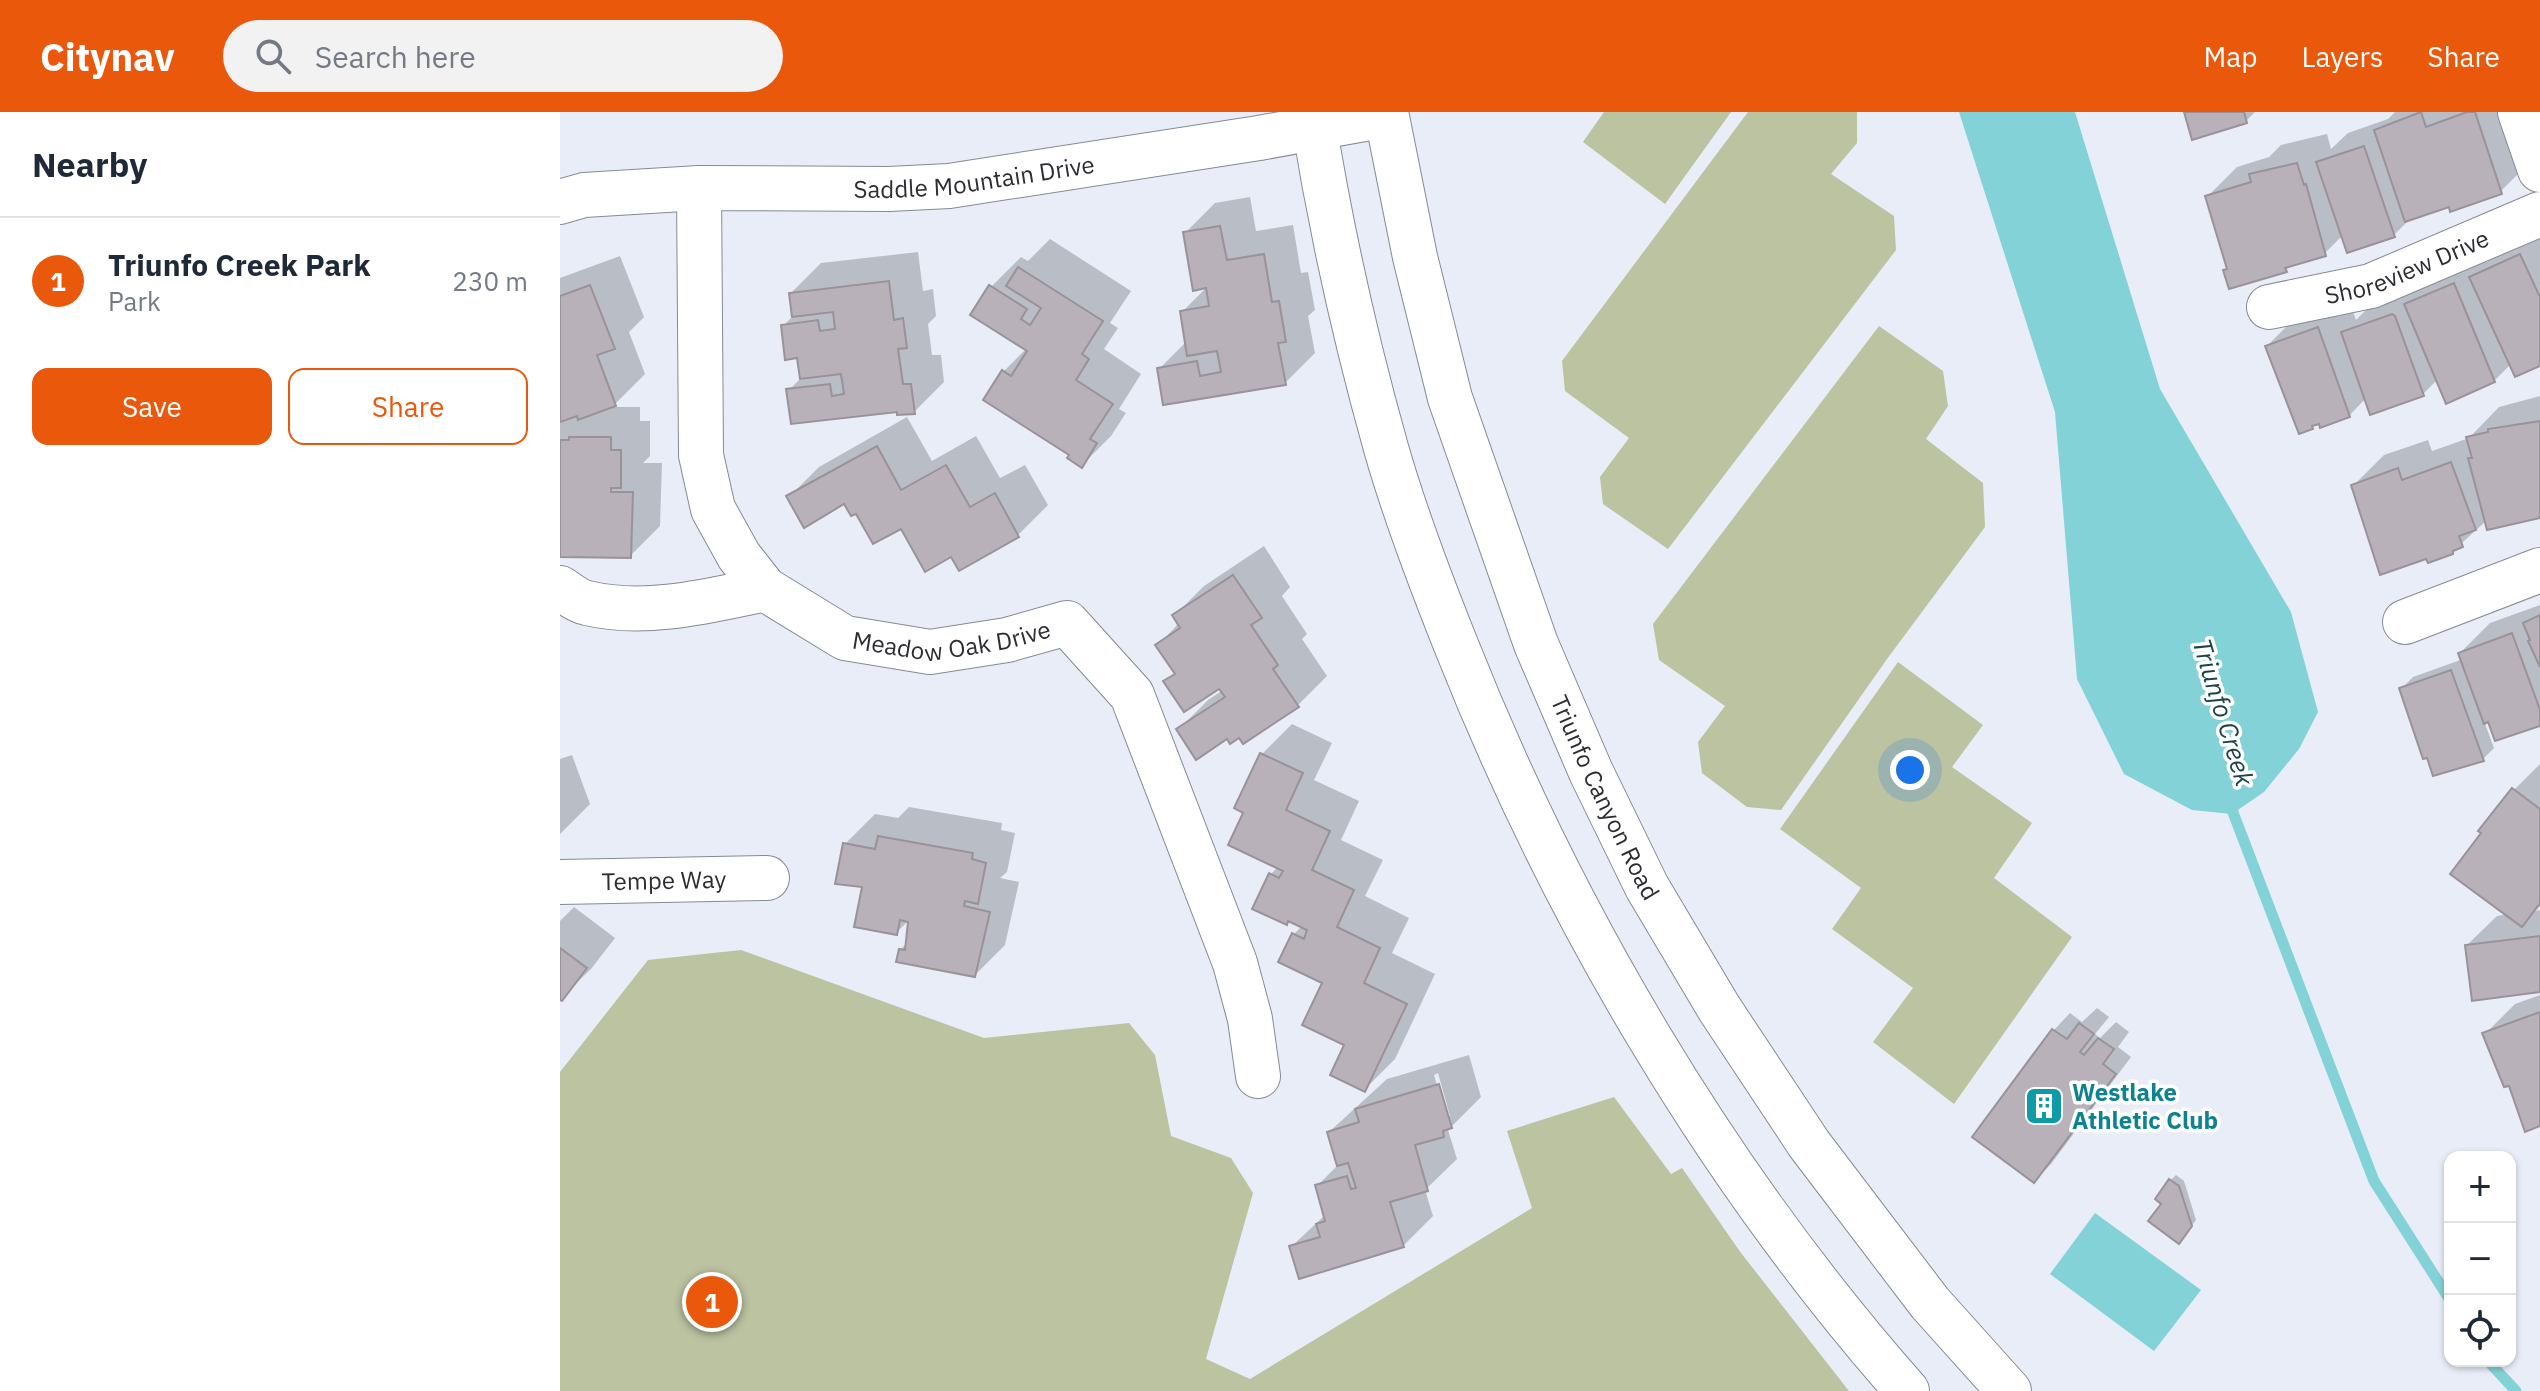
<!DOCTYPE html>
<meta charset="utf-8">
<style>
:root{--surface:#fff;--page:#f2f2f3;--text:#1f2937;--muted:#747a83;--line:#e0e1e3;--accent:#ea580c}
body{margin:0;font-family:"IBM Plex Sans",sans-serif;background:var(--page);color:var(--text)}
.controls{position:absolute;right:24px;bottom:24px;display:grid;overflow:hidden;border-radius:16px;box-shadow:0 2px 6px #0004}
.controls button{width:72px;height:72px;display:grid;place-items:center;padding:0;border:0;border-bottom:2px solid var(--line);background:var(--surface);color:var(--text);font:40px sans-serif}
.you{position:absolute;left:1350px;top:658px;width:28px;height:28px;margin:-20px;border:6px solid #fff;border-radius:50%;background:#1a73e8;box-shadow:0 0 0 12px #1a73e833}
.badge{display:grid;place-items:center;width:52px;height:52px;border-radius:50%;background:var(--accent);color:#fff;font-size:26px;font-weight:700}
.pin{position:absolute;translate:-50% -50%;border:4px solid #fff;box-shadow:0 2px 8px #0006}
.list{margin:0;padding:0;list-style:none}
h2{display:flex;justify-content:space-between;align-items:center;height:104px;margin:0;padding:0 32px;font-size:34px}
h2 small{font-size:26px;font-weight:400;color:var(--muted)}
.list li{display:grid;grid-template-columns:52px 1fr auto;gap:24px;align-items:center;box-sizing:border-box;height:128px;padding:0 32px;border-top:2px solid var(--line)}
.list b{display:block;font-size:30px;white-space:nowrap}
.list p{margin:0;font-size:26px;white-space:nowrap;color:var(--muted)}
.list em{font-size:26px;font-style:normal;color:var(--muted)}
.actions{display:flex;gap:16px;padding:24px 32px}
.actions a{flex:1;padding:18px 0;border:2px solid var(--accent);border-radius:16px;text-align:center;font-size:28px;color:var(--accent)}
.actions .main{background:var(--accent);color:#fff}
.icon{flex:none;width:44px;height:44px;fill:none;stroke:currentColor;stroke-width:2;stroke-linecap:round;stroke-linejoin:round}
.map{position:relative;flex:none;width:1980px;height:1279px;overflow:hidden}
header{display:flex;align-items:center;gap:48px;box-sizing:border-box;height:112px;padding:0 40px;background:var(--accent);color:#fff}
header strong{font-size:38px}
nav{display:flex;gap:44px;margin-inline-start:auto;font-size:28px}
.search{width:560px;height:72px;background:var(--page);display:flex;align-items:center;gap:20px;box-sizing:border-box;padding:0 28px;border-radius:44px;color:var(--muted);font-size:30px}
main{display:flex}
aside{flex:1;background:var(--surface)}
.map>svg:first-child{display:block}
</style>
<header>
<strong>Citynav</strong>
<div class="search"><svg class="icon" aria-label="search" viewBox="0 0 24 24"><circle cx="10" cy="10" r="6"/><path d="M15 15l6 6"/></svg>Search here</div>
<nav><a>Map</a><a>Layers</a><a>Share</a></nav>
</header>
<main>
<aside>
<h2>Nearby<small></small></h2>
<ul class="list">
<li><span class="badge">1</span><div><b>Triunfo Creek Park</b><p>Park</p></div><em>230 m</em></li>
</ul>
<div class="actions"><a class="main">Save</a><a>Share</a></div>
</aside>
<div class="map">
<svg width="1980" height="1279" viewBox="0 0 1980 1279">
<rect width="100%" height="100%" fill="#e8edf7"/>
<g fill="#bcc3a1">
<path d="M 1044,0 L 1171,0 L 1105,92 L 1023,30 Z"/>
<path d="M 1188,0 L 1297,0 L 1297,31 L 1271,62 L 1334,104 L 1336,138 L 1108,437 L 1043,392 L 1040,365 L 1069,326 L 1005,279 L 1002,249 Z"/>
<path d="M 1319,214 L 1383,259 L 1388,294 L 1366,327 L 1423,371 L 1425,415 L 1327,547 L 1221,698 L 1187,695 L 1142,661 L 1138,630 L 1165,594 L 1099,548 L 1093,512 Z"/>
<path d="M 1338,550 L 1423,613 L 1392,655 L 1472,711 L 1434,766 L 1512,825 L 1394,992 L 1313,930 L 1353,876 L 1272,817 L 1301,776 L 1220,717 Z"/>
<path d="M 181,838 L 424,926 L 569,911 L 595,943 L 611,1024 L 671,1046 L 693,1081 L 646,1247 L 690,1267 L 972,1096 L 947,1019 L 1054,985 L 1111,1062 L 1122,1056 L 1181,1141 L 1289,1279 L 0,1279 L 0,960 L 88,848 Z"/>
</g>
<g fill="#83d2d8">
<path d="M 1399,0 L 1515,0 L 1600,277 L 1731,500 L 1758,600 L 1739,637 L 1704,680 L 1672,702 L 1632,698 L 1564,662 L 1517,567 L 1495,300 Z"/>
<path d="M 1535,1101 L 1641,1178 L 1594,1239 L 1490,1162 Z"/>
</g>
<g fill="#0003" fill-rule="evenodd">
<path d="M 1627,0 L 1695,0 L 1686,9 Z"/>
<path d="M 1835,0 L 1954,0 L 1970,50 L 1940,80 L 1851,106 L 1834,123 L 1789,139 L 1783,123 L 1764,142 L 1732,152 L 1726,158 L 1665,158 L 1668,155 L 1647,85 L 1677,55 L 1709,45 L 1721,33 L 1767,22 L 1771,37 L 1788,21 L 1828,7 Z"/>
<path d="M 690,85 L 696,119 L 733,113 L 741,161 L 748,160 L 755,198 L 748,204 L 755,241 L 725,271 L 605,291 L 599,257 L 627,229 L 622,200 L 648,174 L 625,121 L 655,91 Z"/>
<path d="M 1980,118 L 1980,252 L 1951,252 L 1934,269 L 1878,267 L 1863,282 L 1806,286 L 1789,304 L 1758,310 L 1752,315 L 1707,234 L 1737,204 L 1788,186 L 1796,208 L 1813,191 L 1924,143 L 1927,150 L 1941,136 Z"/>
<path d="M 490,127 L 571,179 L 550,211 L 558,216 L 544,237 L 581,262 L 559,297 L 566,301 L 551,324 L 521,354 L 511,343 L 426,288 L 444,259 L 466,237 L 431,175 L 461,145 L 468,149 Z"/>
<path d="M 358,140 L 363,179 L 373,177 L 376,204 L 368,212 L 372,243 L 381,243 L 384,270 L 354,300 L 229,278 L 242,265 L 238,244 L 223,214 L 234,203 L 231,181 L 261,151 Z"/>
<path d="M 60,144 L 84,205 L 69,220 L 85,262 L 52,295 L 80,295 L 80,309 L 90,309 L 90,344 L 83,351 L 102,351 L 100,414 L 70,444 L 0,443 L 0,166 Z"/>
<path d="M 1980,284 L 1980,403 L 1926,409 L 1892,440 L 1794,373 L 1824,343 L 1868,328 L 1872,339 L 1909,326 L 1939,295 Z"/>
<path d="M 347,305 L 372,349 L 416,324 L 440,366 L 465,353 L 488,393 L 458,423 L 400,456 L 392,443 L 342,414 L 297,399 L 285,390 L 229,385 L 259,355 Z"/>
<path d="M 704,434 L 730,475 L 722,484 L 747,522 L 742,527 L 767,564 L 737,594 L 680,623 L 618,618 L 648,588 L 663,578 L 660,574 L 606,570 L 616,560 L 598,533 L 619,511 L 614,504 L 644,474 Z"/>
<path d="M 1980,493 L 1980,612 L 1924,609 L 1934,636 L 1923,647 L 1841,577 L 1853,565 L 1903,547 L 1900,541 L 1930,511 Z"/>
<path d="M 732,612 L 772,631 L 754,668 L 799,689 L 781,728 L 823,748 L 805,784 L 849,806 L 832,841 L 875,862 L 835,947 L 805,977 L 765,870 L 734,822 L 742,814 L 711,762 L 719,754 L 686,700 L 702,642 Z"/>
<path d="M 12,643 L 30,692 L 0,722 L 0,647 Z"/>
<path d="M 1980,652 L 1980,794 L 1975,799 L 1980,798 L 1980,878 L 1907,833 L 1937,804 L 1948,802 L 1954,678 Z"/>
<path d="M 349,695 L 442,711 L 441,718 L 455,721 L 447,760 L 440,766 L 459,770 L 445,833 L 415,863 L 341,837 L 347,831 L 350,807 L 336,821 L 304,773 L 285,732 L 315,702 L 338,706 Z"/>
<path d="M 14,795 L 55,826 L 31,857 L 0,887 L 0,809 Z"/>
<path d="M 1980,883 L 1980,1012 L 1950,971 L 1925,922 L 1955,892 Z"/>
<path d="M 1537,896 L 1549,905 L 1535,922 L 1540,926 L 1556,910 L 1569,920 L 1558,935 L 1571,945 L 1491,1052 L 1474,1069 L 1494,918 L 1510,901 L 1522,910 Z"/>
<path d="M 909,943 L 921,985 L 888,1018 L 897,1047 L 865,1078 L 873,1104 L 843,1134 L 732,1134 L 765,1103 L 757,1074 L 779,1052 L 769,1020 L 827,967 ZM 878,961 L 890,1004 L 886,1004 L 874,963 Z"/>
<path d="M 1616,1063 L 1624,1069 L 1636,1108 L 1624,1124 L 1604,1091 L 1611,1068 Z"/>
</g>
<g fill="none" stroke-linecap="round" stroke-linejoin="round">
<g stroke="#83d2d8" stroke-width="11">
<path d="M 1669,690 L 1814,1069 L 1890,1188"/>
<path d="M 1928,1249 L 1956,1279"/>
</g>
</g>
<g fill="#b9b1b9" stroke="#999299" stroke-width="2">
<path d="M 1624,0 L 1684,0 L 1687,11 L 1632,28 Z"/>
<path d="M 1861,0 L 1866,15 L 1907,0 L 1915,0 L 1942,82 L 1890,100 L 1889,95 L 1845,110 L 1814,18 Z"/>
<path d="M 1804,34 L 1835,125 L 1787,141 L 1756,50 Z"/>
<path d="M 1737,51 L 1744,73 L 1746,72 L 1766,144 L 1725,156 L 1727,160 L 1669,177 L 1663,158 L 1667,157 L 1645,84 L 1691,70 L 1689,62 Z"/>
<path d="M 660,114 L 667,148 L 704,142 L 712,190 L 719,189 L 726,230 L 718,231 L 726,273 L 603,293 L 597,256 L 637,249 L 640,264 L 661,260 L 657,239 L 627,244 L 620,199 L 649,194 L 646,176 L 633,179 L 623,120 Z"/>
<path d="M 1960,142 L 1980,185 L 1980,254 L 1955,265 L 1909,165 Z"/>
<path d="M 458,155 L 543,209 L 522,242 L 529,247 L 516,268 L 553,292 L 530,327 L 537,331 L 522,356 L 507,346 L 509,343 L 423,288 L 442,258 L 451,264 L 467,239 L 410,203 L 429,173 L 467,197 L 461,207 L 470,213 L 481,196 L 446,174 Z"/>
<path d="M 329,169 L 334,208 L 343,206 L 347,236 L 338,237 L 343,272 L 351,272 L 355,302 L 337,303 L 337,300 L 231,312 L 226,277 L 270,272 L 272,284 L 284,282 L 281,262 L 240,267 L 237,246 L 225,248 L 221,213 L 258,208 L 260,219 L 275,217 L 273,200 L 232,205 L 229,181 Z"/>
<path d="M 1894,171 L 1935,270 L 1886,292 L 1844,192 Z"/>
<path d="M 30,173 L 55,237 L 37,243 L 56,294 L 18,308 L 17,304 L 0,310 L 0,184 Z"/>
<path d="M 1832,202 L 1835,204 L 1864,284 L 1810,303 L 1781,220 Z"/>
<path d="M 1758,215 L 1790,305 L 1760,316 L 1759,312 L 1752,314 L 1753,317 L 1739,322 L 1705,234 Z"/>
<path d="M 1980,309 L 1980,406 L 1927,418 L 1908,346 L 1912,346 L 1906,325 L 1928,320 L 1928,317 Z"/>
<path d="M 9,325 L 51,325 L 51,338 L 61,338 L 61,376 L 51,376 L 51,380 L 73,380 L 71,446 L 0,445 L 0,328 L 9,328 Z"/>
<path d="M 317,334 L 341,378 L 386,353 L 410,395 L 435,381 L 459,425 L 399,459 L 391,445 L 365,460 L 341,417 L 313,432 L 296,402 L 291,404 L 284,392 L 244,416 L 226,384 Z"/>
<path d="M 1891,350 L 1916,418 L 1899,424 L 1903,435 L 1893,439 L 1893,442 L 1868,451 L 1866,447 L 1820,463 L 1791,373 L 1838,356 L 1842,368 Z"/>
<path d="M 673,463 L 702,506 L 691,513 L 718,553 L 713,557 L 739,595 L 683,632 L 679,626 L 670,632 L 667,627 L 636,648 L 616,617 L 665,585 L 659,577 L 624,600 L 603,569 L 615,562 L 595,533 L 620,516 L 612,503 Z"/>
<path d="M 1980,503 L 1980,555 L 1968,529 L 1970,528 L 1963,511 Z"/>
<path d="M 1952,521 L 1980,598 L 1980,614 L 1935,629 L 1928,610 L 1924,612 L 1898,541 Z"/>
<path d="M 1891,558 L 1924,649 L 1873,664 L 1867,646 L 1863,647 L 1839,576 Z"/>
<path d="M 700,641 L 743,661 L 726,698 L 770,719 L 752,758 L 794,778 L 777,815 L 820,836 L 804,871 L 847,892 L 805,980 L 770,963 L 784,933 L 742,913 L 762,871 L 718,850 L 732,821 L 744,827 L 747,818 L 728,809 L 727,813 L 692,797 L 709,761 L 719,766 L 723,759 L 668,733 L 683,701 L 674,696 Z"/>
<path d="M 1952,676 L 1980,697 L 1980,791 L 1962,815 L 1890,762 L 1921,721 L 1918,719 Z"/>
<path d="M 318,724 L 413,741 L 412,747 L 426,751 L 418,792 L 405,789 L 404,794 L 430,800 L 415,865 L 336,850 L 339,837 L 345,838 L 348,810 L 340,808 L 337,823 L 294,815 L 302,775 L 275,772 L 283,731 L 315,737 Z"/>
<path d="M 1980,824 L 1980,880 L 1912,889 L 1905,833 Z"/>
<path d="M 0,836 L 27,856 L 2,889 L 0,888 Z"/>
<path d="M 1980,900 L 1980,1014 L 1965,1020 L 1949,974 L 1944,975 L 1922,921 Z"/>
<path d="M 1519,911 L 1534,922 L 1520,940 L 1524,943 L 1538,926 L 1554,937 L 1543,952 L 1556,962 L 1474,1071 L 1412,1025 L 1492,917 L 1507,927 Z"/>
<path d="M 879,972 L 892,1016 L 883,1019 L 884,1025 L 855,1033 L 868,1079 L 830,1090 L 844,1135 L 739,1167 L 729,1134 L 760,1125 L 756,1112 L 765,1109 L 755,1073 L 787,1064 L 791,1077 L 796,1076 L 788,1051 L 777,1054 L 767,1020 L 799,1010 L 795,997 Z"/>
<path d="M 1609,1067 L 1619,1074 L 1632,1114 L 1619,1132 L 1588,1109 L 1601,1092 L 1595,1087 Z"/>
</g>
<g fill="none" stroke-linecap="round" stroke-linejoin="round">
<defs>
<g id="minor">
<path d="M 752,0 C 770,113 795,226 826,336 C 845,403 870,468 896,533 C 1002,801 1156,1063 1347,1279"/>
<path id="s1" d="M 826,0 L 855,145 L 890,286 L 976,532 L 1031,660 L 1087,775 L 1159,896 L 1249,1032 L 1370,1191 L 1449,1279"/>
<path d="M 1960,0 L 1980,58"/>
<path id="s2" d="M 139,76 L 141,343 L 153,397 L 179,444 L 205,477 L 285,526 L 370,540 L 447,528 L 507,511 L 572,583 L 675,851 L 690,907 L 698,964"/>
<path id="s3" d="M 0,90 L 24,83 L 139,76 L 329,77 L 389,74 L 699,26 L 826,3"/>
<path id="s4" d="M 1709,195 L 1811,174 L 1980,102"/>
<path d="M 0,476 C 8,481 17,489 27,491 C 85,505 148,489 205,477"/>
<path d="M 1845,510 L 1980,458"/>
<path id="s5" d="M 0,770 L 207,766"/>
</g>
</defs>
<use href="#minor" stroke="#858a93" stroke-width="46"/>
<use href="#minor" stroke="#fff" stroke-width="44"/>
</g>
<defs>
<symbol id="building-square" viewBox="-11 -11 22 22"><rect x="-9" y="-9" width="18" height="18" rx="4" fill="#0f9aa8" stroke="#fff"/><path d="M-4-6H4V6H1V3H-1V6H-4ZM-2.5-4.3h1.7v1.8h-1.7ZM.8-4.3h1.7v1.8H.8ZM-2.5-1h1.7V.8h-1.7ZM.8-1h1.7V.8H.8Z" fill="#fff"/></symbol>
</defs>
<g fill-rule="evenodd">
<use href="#building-square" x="1462" y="972" width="44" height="44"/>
</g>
<g text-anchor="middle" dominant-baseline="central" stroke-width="7" stroke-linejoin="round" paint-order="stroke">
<g font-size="24" fill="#2b2d31" stroke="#fff">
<text stroke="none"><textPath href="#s3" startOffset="416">Saddle Mountain Drive</textPath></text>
<text stroke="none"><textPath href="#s4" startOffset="144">Shoreview Drive</textPath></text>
<text stroke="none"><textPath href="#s2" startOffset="620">Meadow Oak Drive</textPath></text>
<text stroke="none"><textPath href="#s1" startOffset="722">Triunfo Canyon Road</textPath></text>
<text stroke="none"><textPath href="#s5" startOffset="104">Tempe Way</textPath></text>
</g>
<g font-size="24" font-weight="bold" fill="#0d838f" stroke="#fff" text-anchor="start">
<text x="1512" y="980">Westlake<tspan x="1512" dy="28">Athletic Club</tspan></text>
</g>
<g font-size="26" font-style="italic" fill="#1d4346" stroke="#fff">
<text transform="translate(1664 600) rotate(73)">Triunfo Creek</text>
</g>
</g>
</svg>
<div class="controls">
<button>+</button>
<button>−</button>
<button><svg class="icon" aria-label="locate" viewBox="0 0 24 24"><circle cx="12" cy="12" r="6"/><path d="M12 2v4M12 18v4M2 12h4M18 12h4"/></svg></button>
</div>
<div class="you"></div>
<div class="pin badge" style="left:152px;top:1190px">1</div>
</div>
</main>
